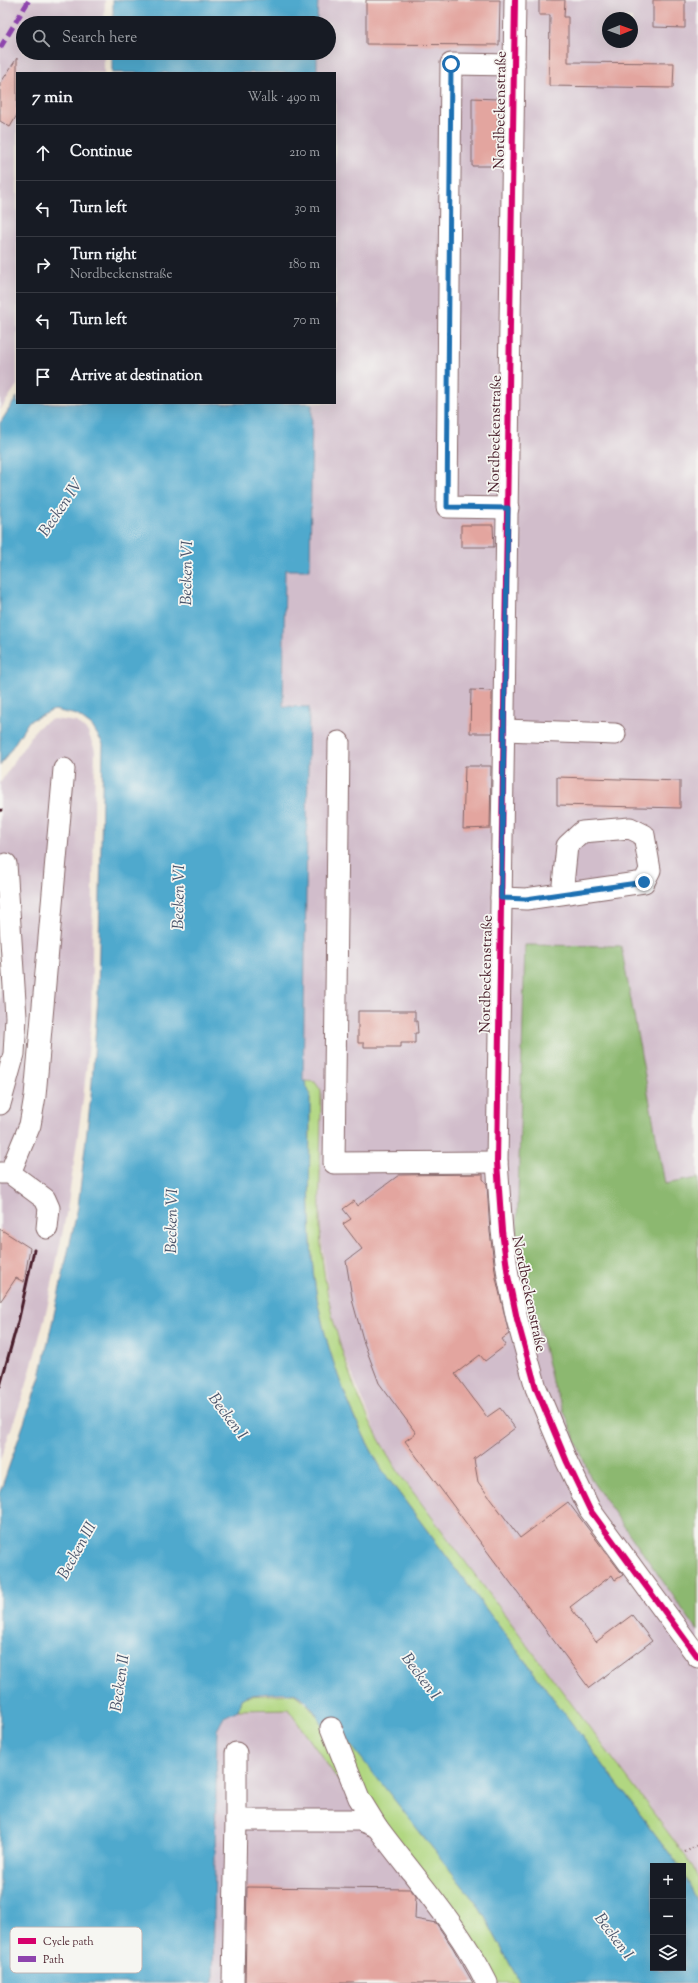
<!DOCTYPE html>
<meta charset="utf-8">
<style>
:root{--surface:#171b24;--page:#242831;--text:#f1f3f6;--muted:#9ea1a6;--line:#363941}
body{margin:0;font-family:"Sorts Mill Goudy",serif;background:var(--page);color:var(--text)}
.controls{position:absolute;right:12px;bottom:12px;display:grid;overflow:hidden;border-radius:0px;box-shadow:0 4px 16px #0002}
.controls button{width:36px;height:36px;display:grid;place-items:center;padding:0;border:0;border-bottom:1px solid var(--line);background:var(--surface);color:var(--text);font:20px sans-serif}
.compass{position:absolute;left:602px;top:12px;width:36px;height:36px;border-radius:50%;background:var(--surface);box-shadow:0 4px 16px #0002;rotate:89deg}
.stop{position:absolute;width:12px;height:12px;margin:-9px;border:3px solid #1f6fb2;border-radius:50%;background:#fff}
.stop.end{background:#1f6fb2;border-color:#fff;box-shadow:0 1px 4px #0008}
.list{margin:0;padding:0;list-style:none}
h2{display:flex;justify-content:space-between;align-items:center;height:52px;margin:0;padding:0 16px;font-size:17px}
h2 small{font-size:13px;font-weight:400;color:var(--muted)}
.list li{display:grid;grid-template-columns:26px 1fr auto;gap:12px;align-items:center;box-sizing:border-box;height:56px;padding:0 16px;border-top:1px solid var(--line)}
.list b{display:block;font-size:15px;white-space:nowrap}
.list p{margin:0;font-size:13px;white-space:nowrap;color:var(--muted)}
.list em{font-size:13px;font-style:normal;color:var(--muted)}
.icon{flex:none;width:22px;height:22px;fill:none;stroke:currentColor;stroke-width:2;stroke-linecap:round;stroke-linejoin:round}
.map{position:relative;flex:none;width:698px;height:1983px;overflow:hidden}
.search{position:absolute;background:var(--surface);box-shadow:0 4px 16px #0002;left:16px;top:16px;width:320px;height:44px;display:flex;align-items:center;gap:10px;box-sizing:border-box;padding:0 14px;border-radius:22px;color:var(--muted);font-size:15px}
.panel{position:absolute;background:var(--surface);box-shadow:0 4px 16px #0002;left:16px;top:72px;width:320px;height:332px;border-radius:0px}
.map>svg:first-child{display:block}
</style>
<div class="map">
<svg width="698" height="1983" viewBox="0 0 698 1983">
<rect width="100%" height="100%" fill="#f6f6f2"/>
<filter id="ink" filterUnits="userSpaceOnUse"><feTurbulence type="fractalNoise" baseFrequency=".025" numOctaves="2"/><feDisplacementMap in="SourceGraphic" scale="8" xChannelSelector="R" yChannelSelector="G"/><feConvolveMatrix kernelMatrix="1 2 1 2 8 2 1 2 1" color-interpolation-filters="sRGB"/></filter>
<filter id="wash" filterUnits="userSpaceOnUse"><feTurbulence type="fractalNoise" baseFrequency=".012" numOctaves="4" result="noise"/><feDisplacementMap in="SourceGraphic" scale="16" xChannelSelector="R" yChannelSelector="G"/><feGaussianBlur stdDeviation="0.9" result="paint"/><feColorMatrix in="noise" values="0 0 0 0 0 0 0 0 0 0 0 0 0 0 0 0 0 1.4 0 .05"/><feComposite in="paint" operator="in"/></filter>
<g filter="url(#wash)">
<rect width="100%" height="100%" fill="#f3ead9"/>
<g fill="#d1bdcb" fill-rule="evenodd">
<path d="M 0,0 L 105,0 L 104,23 L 23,23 L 23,53 L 104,53 L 104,73 L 17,73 L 17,385 L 0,410 Z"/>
<path d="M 318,0 L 698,0 L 698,1178 L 665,1185 L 621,946 L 526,945 L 517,1235 L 552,1381 L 592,1481 L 698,1631 L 698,1878 L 693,1866 L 680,1848 L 401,1476 L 383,1449 L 341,1348 L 330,1308 L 320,1229 L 321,1091 L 315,1082 L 303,1081 L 309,707 L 283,707 L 285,570 L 310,570 L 312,403 L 335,403 L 335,73 L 317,73 L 317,53 L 329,53 L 329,23 L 317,23 ZM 608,18 L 632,18 L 632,42 L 608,42 Z"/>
<path d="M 53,719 L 77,722 L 88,732 L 95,750 L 91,1023 L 83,1100 L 67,1210 L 47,1309 L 26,1387 L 0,1460 L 0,783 L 35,730 L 44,723 Z"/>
<path d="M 255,1709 L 288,1709 L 494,1983 L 213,1983 L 217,1731 L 221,1721 L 228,1715 L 238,1710 Z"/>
</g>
<g fill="#b1d781" stroke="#7e7b56">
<path d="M 305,1081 L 315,1082 L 321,1091 C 321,1137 319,1182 320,1228 C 323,1313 354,1405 401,1476 L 693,1866 L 698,1878 L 698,1904 L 683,1874 L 683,1866 L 679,1866 L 384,1473 C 346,1409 318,1333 312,1259 C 308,1205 310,1150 310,1095 L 308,1089 L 306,1087 Z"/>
<path d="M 295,1694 C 309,1703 317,1716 326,1730 L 335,1724 L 480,1908 L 520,1983 L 494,1983 L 356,1805 L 288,1709 L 238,1710 L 241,1699 L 246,1696 Z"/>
</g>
<path fill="#8cb86f" stroke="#6b6c4d" d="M 525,945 L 621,946 L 665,1184 L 698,1178 L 698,1631 L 592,1481 L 552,1381 L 517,1235 Z"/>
<g fill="#4fa9cd" stroke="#4c647c">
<path d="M 113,0 L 318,0 L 317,23 L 113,23 Z"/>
<rect x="112" y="53" width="205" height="20"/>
<path d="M 17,397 L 17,403 L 312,403 L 310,570 L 285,570 L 283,706 L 309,707 L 303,1081 L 305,1081 L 306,1087 L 308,1089 L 310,1095 C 310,1150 308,1205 312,1259 C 318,1333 346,1409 384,1473 L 679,1866 L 653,1866 L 653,1968 L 683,1968 L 683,1874 L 698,1904 L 698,1983 L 520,1983 L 480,1908 L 335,1725 L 326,1730 C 318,1719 310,1700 296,1694 C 289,1691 254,1694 246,1696 L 241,1699 L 238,1710 L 224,1717 L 217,1730 L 213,1983 L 0,1983 L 0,1492 L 40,1377 L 78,1207 L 91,1096 L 98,997 L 103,744 L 92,726 L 77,715 L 54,710 L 29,721 L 0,766 L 0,423 Z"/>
</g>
<g id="blocks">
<g fill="#e3a59f">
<path d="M 366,0 L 500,0 L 499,45 L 366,44 Z"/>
<path d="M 539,0 L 565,0 L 564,17 L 568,17 L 568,62 L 674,63 L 673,88 L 549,86 L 550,15 L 539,15 Z"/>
<path d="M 653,0 L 685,0 L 685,28 L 653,27 Z"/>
<path d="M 17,58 L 17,115 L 10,127 L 0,121 L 0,84 Z"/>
<path d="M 472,98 L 498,99 L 497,166 L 472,166 Z"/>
<path d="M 461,525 L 493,525 L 494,547 L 461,547 Z"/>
<path d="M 471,690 L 492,691 L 492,733 L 470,733 Z"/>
<path d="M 465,766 L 491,766 L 490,828 L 463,829 Z"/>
<path d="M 557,777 L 680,781 L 680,808 L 557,805 Z"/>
<path d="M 358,1011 L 415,1011 L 415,1021 L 417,1021 L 418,1033 L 415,1033 L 415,1043 L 401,1043 L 401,1047 L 364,1047 L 364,1043 L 358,1043 Z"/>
<path d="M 483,1174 L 483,1179 L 487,1184 L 490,1232 L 496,1278 L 509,1334 L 502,1339 L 506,1345 L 485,1361 L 480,1355 L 455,1374 L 487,1417 L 500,1408 L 515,1428 L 474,1459 L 478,1482 L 520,1538 L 568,1502 L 623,1575 L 615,1580 L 612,1575 L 570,1607 L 596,1642 L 632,1615 L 652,1641 L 589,1688 L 405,1441 L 416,1433 L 379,1383 L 364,1343 L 353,1303 L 346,1261 L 362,1249 L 343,1224 L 351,1219 L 343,1209 L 354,1201 L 357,1206 L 399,1175 Z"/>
<path d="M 0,1229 L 30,1248 L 24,1282 L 16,1278 L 0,1302 Z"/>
<path d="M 247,1887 L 410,1889 L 416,1896 L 415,1919 L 436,1923 L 453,1948 L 473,1983 L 245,1983 Z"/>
</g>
</g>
</g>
<g filter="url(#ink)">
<use href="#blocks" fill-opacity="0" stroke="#856668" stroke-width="1"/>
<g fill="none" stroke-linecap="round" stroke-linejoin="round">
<defs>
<g id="minor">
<path d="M 515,0 L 497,1162 L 502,1231 L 508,1276 L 517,1319 L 536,1388 L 567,1462 L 590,1510 L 698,1657"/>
<path d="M 508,508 L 447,507 L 451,64 L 514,65"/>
<path d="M 504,730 L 615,734"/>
<path d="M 339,742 L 334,1163 L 497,1162"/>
<path d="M 501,898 L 526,899 L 644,882 L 650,870 L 644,835 L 630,828 L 582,832 L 567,846 L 562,894"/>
<path d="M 0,1104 L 14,1054 L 16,1017 L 6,864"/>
<path d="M 0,1173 L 10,1173 L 45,1199 L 49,1208 L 47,1228"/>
<path d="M 10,1173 L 30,1125 L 35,1096 L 64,769"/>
<path d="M 331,1728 L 359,1798 L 377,1827"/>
<path d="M 236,1753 L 236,1820 L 360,1820 L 377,1827 C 414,1877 459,1926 487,1983"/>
<path d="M 233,1983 L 236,1820"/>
</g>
</defs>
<use href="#minor" stroke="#856668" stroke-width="23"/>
<path stroke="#856668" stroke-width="2.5" stroke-dasharray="1 3" stroke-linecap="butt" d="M 685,1852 L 698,1845"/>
<use href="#minor" stroke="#fff" stroke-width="21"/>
<g stroke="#4a1f2b" stroke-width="3">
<path d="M 0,811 L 1,810"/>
<path d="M 0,1386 L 19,1318 L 34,1250"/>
</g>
<path stroke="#8e44ad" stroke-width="5" stroke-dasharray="10 5" stroke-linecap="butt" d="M 0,48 L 29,0"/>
<defs>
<path id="cycleway" d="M 515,0 L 497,1162 L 502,1231 L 508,1276 L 517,1319 L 536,1388 L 567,1462 L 590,1510 L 698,1657"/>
</defs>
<use href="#cycleway" stroke="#f6f6f2" stroke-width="8"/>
<use href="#cycleway" stroke="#d6006c" stroke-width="6"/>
</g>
</g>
<g fill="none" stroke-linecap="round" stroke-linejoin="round" filter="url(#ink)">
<path stroke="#1f6fb2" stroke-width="5" d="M 451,64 L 447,507 L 508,508 L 501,898 L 526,899 L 644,882"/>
</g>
<g text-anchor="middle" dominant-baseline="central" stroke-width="3.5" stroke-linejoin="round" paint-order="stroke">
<g font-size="15" fill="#4a1f2b" stroke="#f6f6f2">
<text transform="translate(501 110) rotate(-89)">Nordbeckenstraße</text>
<text transform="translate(496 434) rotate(-89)">Nordbeckenstraße</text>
<text transform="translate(487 974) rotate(-89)">Nordbeckenstraße</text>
<text transform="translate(528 1294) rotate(78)">Nordbeckenstraße</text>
</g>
<g font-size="16" font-style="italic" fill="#4c566c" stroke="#f6f6f2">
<text transform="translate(62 508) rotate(-56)">Becken IV</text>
<text transform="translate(188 573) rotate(-89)">Becken VI</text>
<text transform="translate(180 897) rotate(-89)">Becken VI</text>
<text transform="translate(173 1221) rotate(-89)">Becken VI</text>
<text transform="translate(227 1417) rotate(53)">Becken I</text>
<text transform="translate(78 1551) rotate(-61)">Becken III</text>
<text transform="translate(420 1677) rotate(53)">Becken I</text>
<text transform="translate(121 1683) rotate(-82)">Becken II</text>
<text transform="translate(613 1937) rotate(53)">Becken I</text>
</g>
</g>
<rect x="10" y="1927" width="132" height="46" rx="6" fill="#f6f6f2" stroke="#c2b6b6" stroke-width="1"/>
<rect x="18" y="1938" width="18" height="6" fill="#d6006c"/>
<rect x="18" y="1956" width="18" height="6" fill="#8e44ad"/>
<g font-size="11" fill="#4a1f2b">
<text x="43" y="1945">Cycle path</text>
<text x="43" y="1963">Path</text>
</g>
</svg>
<div class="controls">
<button>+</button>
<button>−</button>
<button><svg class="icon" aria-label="layers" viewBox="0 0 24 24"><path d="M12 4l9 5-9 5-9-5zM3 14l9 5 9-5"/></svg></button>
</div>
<svg class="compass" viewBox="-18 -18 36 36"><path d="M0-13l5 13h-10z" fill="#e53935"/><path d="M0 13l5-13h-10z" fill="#9ea1a6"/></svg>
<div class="stop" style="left:451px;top:64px"></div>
<div class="stop end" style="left:644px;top:882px"></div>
<div class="search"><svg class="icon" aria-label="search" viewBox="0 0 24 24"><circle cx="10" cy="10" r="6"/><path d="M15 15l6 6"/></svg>Search here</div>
<section class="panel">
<h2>7 min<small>Walk · 490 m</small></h2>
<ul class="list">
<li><svg class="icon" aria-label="ahead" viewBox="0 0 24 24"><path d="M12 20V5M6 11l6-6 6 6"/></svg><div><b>Continue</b></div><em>210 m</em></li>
<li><svg class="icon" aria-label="left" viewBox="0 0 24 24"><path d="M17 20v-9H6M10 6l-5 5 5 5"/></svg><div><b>Turn left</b></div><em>30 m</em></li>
<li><svg class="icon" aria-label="right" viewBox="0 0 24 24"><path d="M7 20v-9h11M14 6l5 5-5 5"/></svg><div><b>Turn right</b><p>Nordbeckenstraße</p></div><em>180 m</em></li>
<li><svg class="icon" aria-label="left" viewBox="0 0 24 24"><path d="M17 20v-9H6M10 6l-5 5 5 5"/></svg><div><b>Turn left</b></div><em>70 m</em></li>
<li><svg class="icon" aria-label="arrive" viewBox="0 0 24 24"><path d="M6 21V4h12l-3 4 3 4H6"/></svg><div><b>Arrive at destination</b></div></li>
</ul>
</section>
</div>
